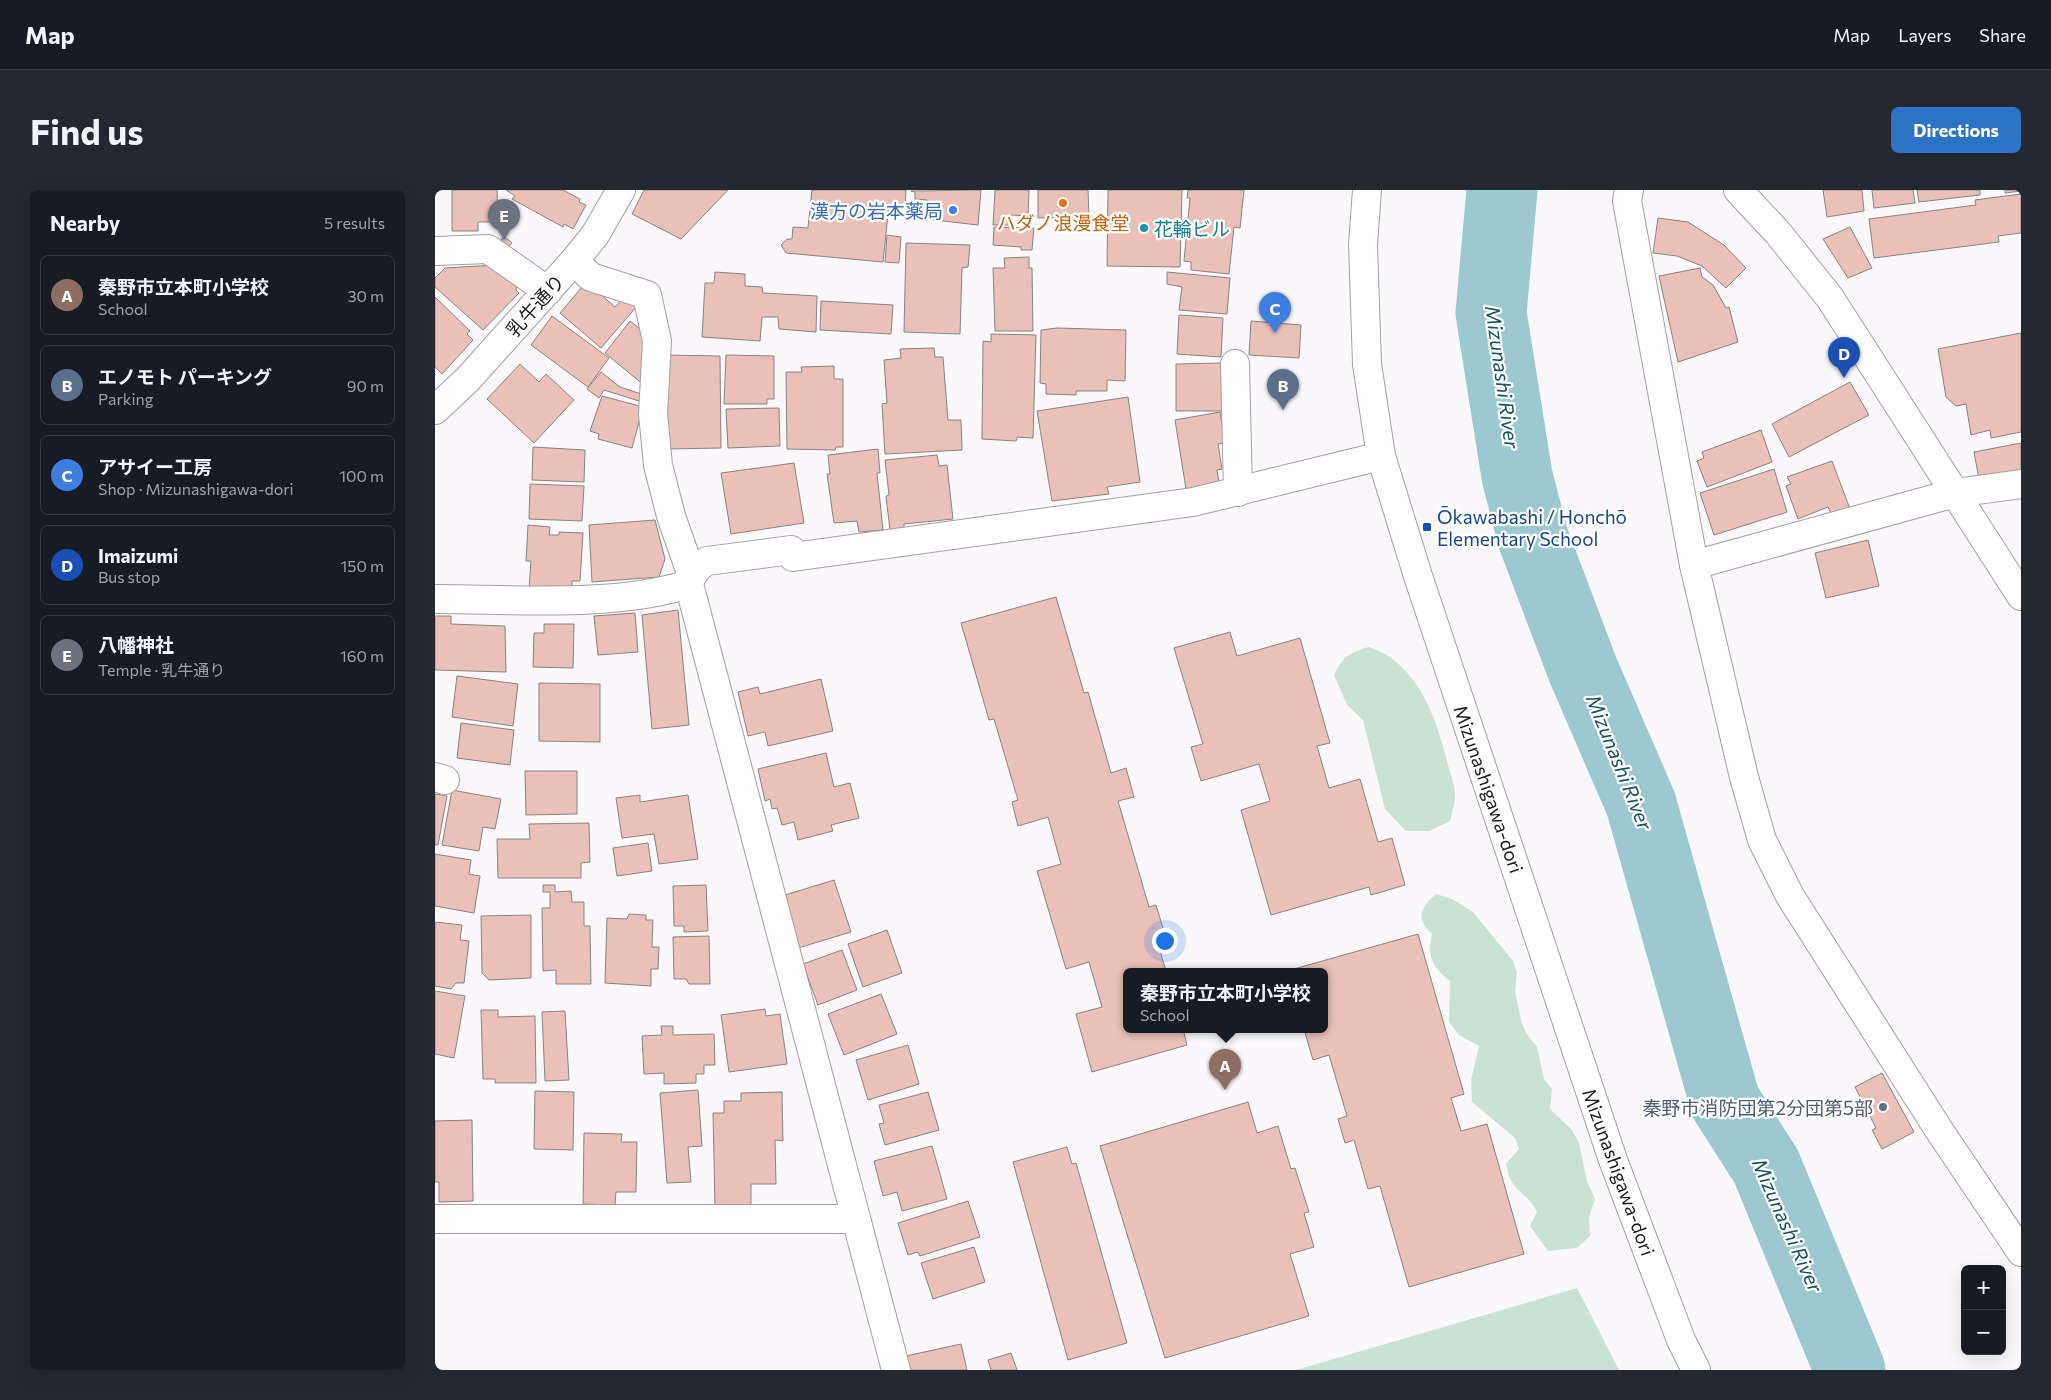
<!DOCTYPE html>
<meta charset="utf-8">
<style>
:root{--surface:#171b24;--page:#242831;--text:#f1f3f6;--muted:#9ea1a6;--line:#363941;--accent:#2c73c4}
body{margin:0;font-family:Commissioner,"Noto Sans JP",sans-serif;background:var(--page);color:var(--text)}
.controls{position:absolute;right:15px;bottom:15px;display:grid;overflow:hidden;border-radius:8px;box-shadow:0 5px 20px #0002}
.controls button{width:45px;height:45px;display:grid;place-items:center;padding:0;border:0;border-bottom:1px solid var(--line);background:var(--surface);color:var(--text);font:25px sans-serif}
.you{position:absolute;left:729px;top:750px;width:18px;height:18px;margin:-12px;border:4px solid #fff;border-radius:50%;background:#1a73e8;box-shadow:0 0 0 8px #1a73e833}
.badge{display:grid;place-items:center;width:32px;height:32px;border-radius:50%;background:var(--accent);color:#fff;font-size:16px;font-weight:700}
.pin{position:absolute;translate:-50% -41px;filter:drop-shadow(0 1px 2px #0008)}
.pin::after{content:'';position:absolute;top:26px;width:18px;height:15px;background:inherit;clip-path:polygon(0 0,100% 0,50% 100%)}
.popup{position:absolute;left:688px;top:778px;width:205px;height:65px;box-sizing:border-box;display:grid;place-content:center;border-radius:8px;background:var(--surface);filter:drop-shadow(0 1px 4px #0005);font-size:16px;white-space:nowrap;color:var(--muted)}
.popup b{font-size:19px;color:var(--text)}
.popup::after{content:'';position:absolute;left:50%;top:100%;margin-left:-10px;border:10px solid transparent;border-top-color:var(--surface)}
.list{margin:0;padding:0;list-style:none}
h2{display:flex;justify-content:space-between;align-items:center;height:65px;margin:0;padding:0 20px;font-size:21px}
h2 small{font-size:16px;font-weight:400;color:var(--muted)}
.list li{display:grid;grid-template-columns:32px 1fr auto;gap:15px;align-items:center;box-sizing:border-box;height:80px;margin:0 10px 10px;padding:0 10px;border:1px solid var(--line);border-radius:8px}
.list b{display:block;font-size:19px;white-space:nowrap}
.list p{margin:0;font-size:16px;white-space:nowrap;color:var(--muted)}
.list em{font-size:16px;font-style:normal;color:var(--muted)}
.map{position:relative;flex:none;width:1586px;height:1180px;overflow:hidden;border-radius:8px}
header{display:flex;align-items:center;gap:30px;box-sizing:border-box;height:70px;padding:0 25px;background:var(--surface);border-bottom:1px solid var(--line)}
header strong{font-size:24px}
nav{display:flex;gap:28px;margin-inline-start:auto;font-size:18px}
.intro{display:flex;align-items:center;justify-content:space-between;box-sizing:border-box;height:120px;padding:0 30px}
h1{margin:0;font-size:35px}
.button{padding:12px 22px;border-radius:8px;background:var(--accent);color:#fff;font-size:18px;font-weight:700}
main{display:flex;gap:30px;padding:0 30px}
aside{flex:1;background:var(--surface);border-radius:8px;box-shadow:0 5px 20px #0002}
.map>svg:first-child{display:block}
</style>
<header>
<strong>Map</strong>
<nav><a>Map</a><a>Layers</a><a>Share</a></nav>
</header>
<div class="intro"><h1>Find us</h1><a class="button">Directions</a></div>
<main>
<aside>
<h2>Nearby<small>5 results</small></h2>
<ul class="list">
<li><span class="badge" style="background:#8d6e63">A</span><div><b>秦野市立本町小学校</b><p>School</p></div><em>30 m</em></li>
<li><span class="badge" style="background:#5c6f8a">B</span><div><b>エノモト パーキング</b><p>Parking</p></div><em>90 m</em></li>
<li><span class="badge" style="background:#3f7fe0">C</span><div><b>アサイー工房</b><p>Shop · Mizunashigawa-dori</p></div><em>100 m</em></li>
<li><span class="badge" style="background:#1a4fb4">D</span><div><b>Imaizumi</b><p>Bus stop</p></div><em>150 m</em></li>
<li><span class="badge" style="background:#6b7280">E</span><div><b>八幡神社</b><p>Temple · 乳牛通り</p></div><em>160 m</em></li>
</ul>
</aside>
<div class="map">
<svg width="1586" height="1180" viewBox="0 0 1586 1180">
<rect width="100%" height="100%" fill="#fbf8fb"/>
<g fill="#cae2d3">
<path d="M 934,457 C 983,473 1002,529 1013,575 C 1015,584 1020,595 1020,604 C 1020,613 1017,623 1015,631 L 994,641 L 971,641 L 950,619 L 928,530 L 912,515 L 899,485 C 909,466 913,463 934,457 Z"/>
<path d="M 1001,704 L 1017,709 L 1038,722 L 1078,771 L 1082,783 L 1080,801 L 1086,830 L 1091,843 L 1102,857 L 1109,889 L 1117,899 L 1115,919 L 1137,940 L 1144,953 L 1152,991 L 1160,1009 L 1154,1027 L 1155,1046 L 1142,1058 L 1113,1061 L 1095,1036 L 1102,1022 C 1092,1000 1077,1006 1071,974 L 1084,959 L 1080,948 L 1037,912 L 1036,890 L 1044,856 L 1024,845 L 1014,832 L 1015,791 C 997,777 992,766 997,744 C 980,728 985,718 1001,704 Z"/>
<path d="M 1142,1098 L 1184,1180 L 861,1180 Z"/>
</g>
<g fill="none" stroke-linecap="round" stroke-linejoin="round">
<path stroke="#9cc8cf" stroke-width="71" d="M 1067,0 L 1056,123 L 1082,286 L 1098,348 L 1148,480 L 1206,614 L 1290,912 L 1331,976 L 1415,1180"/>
</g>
<g fill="#e9c1b9" stroke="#878483">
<path d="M 17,0 L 62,0 L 63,32 L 43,32 L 43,41 L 17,41 Z"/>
<path d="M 71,0 L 128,0 L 145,9 L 144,12 L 151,15 L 138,39 L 129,34 L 128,37 L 77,9 L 80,6 Z"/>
<path d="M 209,0 L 293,0 L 246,49 L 197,24 Z"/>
<path d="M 377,0 L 471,0 L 470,17 L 454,15 L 448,72 L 351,63 L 346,55 L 352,49 L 357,49 L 358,37 L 373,38 Z"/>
<path d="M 546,0 L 543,35 L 491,29 L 492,10 L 480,9 L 480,2 L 476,1 Z"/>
<path d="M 560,0 L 594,0 L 593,26 L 576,25 L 576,35 L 558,35 Z"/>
<path d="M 603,0 L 653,0 L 654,27 L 603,28 Z"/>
<path d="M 673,0 L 747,0 L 745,77 L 672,76 Z"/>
<path d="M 753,0 L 809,0 L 805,38 L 799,37 L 794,84 L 756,80 L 756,72 L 749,71 L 755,8 L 752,8 Z"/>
<path d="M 1388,0 L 1427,0 L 1429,21 L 1392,27 Z"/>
<path d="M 1437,0 L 1478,0 L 1480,13 L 1439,18 Z"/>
<path d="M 1482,0 L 1545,0 L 1545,5 L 1484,12 Z"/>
<path d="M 1570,0 L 1586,0 L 1586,1 L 1570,3 Z"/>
<path d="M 1586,4 L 1586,43 L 1563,46 L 1564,52 L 1439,68 L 1434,29 L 1541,15 L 1540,10 Z"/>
<path d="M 1223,28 L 1253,32 L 1289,55 L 1311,78 L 1291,98 L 1267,76 L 1242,66 L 1218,63 Z"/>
<path d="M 559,37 L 599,38 L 597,60 L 586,60 L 586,57 L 558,55 Z"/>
<path d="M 1415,37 L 1437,78 L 1413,88 L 1388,49 Z"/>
<path d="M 452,45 L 466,47 L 464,73 L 450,72 Z"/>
<path d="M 69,46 L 77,53 L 72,59 L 64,53 Z"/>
<path d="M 471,53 L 535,55 L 533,77 L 527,78 L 525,144 L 469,142 Z"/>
<path d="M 594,67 L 594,78 L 597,78 L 598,141 L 560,141 L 558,78 L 570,78 L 569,68 Z"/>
<path d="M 60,75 L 82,95 L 81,100 L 84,103 L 48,140 L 0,97 L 0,88 L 10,78 Z"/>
<path d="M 1265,78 L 1267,87 L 1278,95 L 1291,118 L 1294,117 L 1303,152 L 1243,172 L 1224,86 Z"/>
<path d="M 280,82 L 310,84 L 310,96 L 327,97 L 328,103 L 382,106 L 381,142 L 344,139 L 343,127 L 327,127 L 325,151 L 267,147 L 270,93 L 279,93 Z"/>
<path d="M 732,82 L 795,88 L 792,124 L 744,120 L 747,97 L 732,94 Z"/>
<path d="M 155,95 L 180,117 L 190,106 L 202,116 L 166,158 L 125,123 L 147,97 L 151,100 Z"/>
<path d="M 0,107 L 35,141 L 32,144 L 38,150 L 7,184 L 0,177 Z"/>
<path d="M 386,111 L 458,115 L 456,144 L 385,140 Z"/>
<path d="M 744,125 L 788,128 L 786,167 L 742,164 Z"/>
<path d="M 117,126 L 174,168 L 153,197 L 96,155 Z"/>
<path d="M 195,131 L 214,146 L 210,196 L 170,163 Z"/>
<path d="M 816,131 L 866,135 L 864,168 L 814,165 Z"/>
<path d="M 622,138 L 691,140 L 690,191 L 672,190 L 672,201 L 641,201 L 641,205 L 611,204 L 611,194 L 605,193 L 606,140 Z"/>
<path d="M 1586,143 L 1586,242 L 1556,248 L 1555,240 L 1536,245 L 1531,214 L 1521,216 L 1511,207 L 1503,159 Z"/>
<path d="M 556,144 L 601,145 L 598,248 L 582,247 L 581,251 L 547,249 L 548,151 L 556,152 Z"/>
<path d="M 499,158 L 500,167 L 508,167 L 513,230 L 526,230 L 527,260 L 450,264 L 447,214 L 452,213 L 449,170 L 466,168 L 465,159 Z"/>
<path d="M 230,165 L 285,166 L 286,258 L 233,259 Z"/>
<path d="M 291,165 L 339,166 L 339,209 L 332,209 L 332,214 L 289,214 Z"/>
<path d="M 788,173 L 788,221 L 741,221 L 741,174 Z"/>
<path d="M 85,174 L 104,192 L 111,184 L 139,210 L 99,253 L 52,209 Z"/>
<path d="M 399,176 L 399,189 L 408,189 L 408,257 L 401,257 L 400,260 L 352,259 L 351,182 L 367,182 L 366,177 Z"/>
<path d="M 166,182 L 185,197 L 206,204 L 204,211 L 169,200 L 164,208 L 152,199 Z"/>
<path d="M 1415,192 L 1434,225 L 1354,267 L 1337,234 Z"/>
<path d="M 167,206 L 208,217 L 197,258 L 163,249 L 164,244 L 155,241 Z"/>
<path d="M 693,207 L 705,292 L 672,297 L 674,304 L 617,311 L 602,221 Z"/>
<path d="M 344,218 L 345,256 L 293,258 L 291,219 Z"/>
<path d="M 785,222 L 790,253 L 783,254 L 787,279 L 782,280 L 784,293 L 751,299 L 740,230 Z"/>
<path d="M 1326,240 L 1337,272 L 1272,297 L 1262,271 L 1269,268 L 1267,262 Z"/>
<path d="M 1586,253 L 1586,281 L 1544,289 L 1539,262 Z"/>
<path d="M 98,257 L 150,260 L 149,292 L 97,290 Z"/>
<path d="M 443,259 L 445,283 L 442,283 L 448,340 L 424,342 L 422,331 L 399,333 L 392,284 L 395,284 L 393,265 Z"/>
<path d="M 502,265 L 504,276 L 512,275 L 518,329 L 469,334 L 469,338 L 455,340 L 451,306 L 454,305 L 450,270 Z"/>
<path d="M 1397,271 L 1415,319 L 1397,326 L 1393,317 L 1363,329 L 1351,296 L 1356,294 L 1352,287 Z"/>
<path d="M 359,273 L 369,333 L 296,344 L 286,283 Z"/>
<path d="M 1339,279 L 1352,322 L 1279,345 L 1265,303 Z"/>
<path d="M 95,294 L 149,296 L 147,331 L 94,329 Z"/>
<path d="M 220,330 L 230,369 L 224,387 L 157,392 L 154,335 Z"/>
<path d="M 93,335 L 115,337 L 114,345 L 124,345 L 124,342 L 148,343 L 145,391 L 137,391 L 137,402 L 94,399 L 96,371 L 91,371 Z"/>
<path d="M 1433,350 L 1444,396 L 1391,408 L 1380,363 Z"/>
<path d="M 621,407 L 649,503 L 653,502 L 676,583 L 691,578 L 699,607 L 683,611 L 714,717 L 721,715 L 734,758 L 725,761 L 731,781 L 691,781 L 691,839 L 748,839 L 752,855 L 657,882 L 641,824 L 667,817 L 654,772 L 631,779 L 602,681 L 626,674 L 613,627 L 583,636 L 577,612 L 583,610 L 559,529 L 554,530 L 526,433 Z"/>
<path d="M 243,420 L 254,535 L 217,539 L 207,425 Z"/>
<path d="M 200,423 L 203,462 L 163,465 L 159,426 Z"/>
<path d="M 0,426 L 16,426 L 16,434 L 70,436 L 71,482 L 0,480 Z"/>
<path d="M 109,434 L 139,434 L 138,478 L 98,477 L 99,443 L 109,443 Z"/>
<path d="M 795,442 L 802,466 L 865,448 L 895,553 L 882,556 L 894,598 L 925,589 L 943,652 L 957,648 L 970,695 L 936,705 L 934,697 L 836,725 L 806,620 L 835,611 L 824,574 L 766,591 L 756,557 L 768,554 L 739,458 Z"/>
<path d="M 22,486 L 83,494 L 78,536 L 17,527 Z"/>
<path d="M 386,489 L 398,541 L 333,556 L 330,542 L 313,546 L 303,502 L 323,497 L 325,504 Z"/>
<path d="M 104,493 L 165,494 L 165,552 L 104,551 Z"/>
<path d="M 26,533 L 79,540 L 75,575 L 22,568 Z"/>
<path d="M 391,563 L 399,597 L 415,593 L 424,628 L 396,635 L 398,641 L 363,650 L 359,632 L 347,635 L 342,618 L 337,619 L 335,609 L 330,611 L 323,579 Z"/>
<path d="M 90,581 L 142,581 L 142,624 L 91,625 Z"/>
<path d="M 17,600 L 66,609 L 60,639 L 48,637 L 44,661 L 7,655 Z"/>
<path d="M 0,604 L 12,606 L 3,655 L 0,655 Z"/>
<path d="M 205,605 L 205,612 L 253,605 L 263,669 L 224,674 L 219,644 L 187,648 L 181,608 Z"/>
<path d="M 154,633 L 155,672 L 146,673 L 146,688 L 63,688 L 62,649 L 95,649 L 94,634 Z"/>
<path d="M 213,653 L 217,681 L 182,686 L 178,658 Z"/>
<path d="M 0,664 L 36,670 L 34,684 L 45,686 L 39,723 L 0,716 Z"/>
<path d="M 399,690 L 416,742 L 363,758 L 347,706 Z"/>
<path d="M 108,695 L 120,695 L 120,702 L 136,701 L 137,712 L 149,712 L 149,736 L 155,736 L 156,794 L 121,794 L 121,780 L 108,781 L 107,718 L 115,718 L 115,702 L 108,702 Z"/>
<path d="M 271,695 L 273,741 L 249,742 L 249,736 L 239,736 L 238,696 Z"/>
<path d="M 194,724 L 211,725 L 211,730 L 218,730 L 217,757 L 224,757 L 223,779 L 216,779 L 216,796 L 170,793 L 172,728 L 192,729 Z"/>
<path d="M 96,725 L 96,788 L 54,790 L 47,783 L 46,726 Z"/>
<path d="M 0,732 L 27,735 L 25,750 L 34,751 L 29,793 L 21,793 L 16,799 L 0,796 Z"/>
<path d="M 452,740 L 467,783 L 428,797 L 413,754 Z"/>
<path d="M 983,744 L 1029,904 L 1016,908 L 1026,941 L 1052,934 L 1089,1064 L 974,1097 L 945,996 L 933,999 L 919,950 L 910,953 L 903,929 L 912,926 L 894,865 L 878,870 L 869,839 L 889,839 L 889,781 L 852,781 Z"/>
<path d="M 274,746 L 275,794 L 254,794 L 251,789 L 239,789 L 238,747 Z"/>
<path d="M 407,760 L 422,800 L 383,815 L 368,774 Z"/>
<path d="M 0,801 L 30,806 L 19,868 L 0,864 Z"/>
<path d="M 446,804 L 462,844 L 409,865 L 393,824 Z"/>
<path d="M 330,819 L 331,826 L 345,824 L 352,874 L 294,882 L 286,825 Z"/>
<path d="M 46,820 L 63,820 L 63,827 L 100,826 L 101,893 L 60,893 L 60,889 L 48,889 Z"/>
<path d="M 130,821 L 134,890 L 110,891 L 107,822 Z"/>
<path d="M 226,836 L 238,836 L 238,845 L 279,844 L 280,875 L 269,875 L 269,884 L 261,884 L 261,893 L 229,894 L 229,883 L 209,884 L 207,846 L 227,845 Z"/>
<path d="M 473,855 L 484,894 L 433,910 L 421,870 Z"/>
<path d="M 1447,883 L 1479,942 L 1447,959 L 1437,940 L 1441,938 L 1420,897 Z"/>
<path d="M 263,900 L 267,956 L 253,957 L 256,992 L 232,993 L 225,903 Z"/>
<path d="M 100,901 L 139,902 L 138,960 L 99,959 Z"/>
<path d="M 347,902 L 348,951 L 340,950 L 341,994 L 316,994 L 316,1015 L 280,1016 L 278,923 L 289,923 L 289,911 L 306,911 L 306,903 Z"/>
<path d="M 493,902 L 504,940 L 450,955 L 444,934 L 449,933 L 444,915 Z"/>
<path d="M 813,912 L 822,943 L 843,936 L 856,979 L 860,978 L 874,1022 L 869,1023 L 879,1057 L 855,1064 L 874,1126 L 730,1168 L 665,956 Z"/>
<path d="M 37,930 L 38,1011 L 4,1012 L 4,992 L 0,992 L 0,931 Z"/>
<path d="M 149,943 L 187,944 L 186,952 L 202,952 L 201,1002 L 181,1002 L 180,1015 L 148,1014 Z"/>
<path d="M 497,956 L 512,1009 L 467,1021 L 462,1002 L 448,1006 L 439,971 Z"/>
<path d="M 632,957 L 637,974 L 641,973 L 692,1153 L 633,1170 L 578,972 Z"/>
<path d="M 533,1011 L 545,1047 L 485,1066 L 483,1062 L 473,1065 L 463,1033 Z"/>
<path d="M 539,1057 L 550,1092 L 498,1109 L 486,1073 Z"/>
<path d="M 526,1154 L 532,1180 L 474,1180 L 471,1166 Z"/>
<path d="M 576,1163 L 582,1180 L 556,1180 L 553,1170 Z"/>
</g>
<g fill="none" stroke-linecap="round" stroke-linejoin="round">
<defs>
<g id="minor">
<path d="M 932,0 L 928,55 L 932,174 L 946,266 L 983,386 L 1178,970 L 1246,1150 L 1261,1180"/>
<path d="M 1194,0 L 1192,11 L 1259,375 L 1309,587 L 1327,650 L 1355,706 L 1504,940 L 1586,1062"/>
<path d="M 1303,0 L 1343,43 L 1395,108 L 1586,406"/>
<path d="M 0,61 L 53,59 L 113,101"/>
<path d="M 139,71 L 156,87 L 212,105 L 222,151 L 218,224 L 223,275 L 236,326 L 257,386"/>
<path d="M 800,174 L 803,302"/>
<path d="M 0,220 L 33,189 L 139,71 L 160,45 L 186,0"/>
<path d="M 1259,375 L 1520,303 L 1586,294"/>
<path d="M 0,409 C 81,409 177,418 254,394"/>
<path d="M 0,587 L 10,590"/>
<path d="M 0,1029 L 420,1029"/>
<path d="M 461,1180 L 254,394 C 257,383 262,377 272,371 L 356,360 L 358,367 L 758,312 L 946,266"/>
</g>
</defs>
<use href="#minor" stroke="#a3a1a4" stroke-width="30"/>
<use href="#minor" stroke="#fff" stroke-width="28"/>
</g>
<circle fill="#e8710a" stroke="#fff" stroke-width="2" cx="628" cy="13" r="5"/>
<circle fill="#3f7fe0" stroke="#fff" stroke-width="2" cx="518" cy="20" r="5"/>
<circle fill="#0f9aa8" stroke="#fff" stroke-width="2" cx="709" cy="38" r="5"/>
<rect fill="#1a4fb4" stroke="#fff" stroke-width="2" x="987" y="332" width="10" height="10" rx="2.5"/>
<circle fill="#5c6f8a" stroke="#fff" stroke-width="2" cx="1448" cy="917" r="5"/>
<g text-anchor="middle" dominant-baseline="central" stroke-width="4.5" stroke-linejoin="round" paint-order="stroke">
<g font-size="19" fill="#366cbe" stroke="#fff" text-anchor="end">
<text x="508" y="20">漢方の岩本薬局</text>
</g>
<g font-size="19" fill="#c56008" stroke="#fff">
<text x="628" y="32">ハダノ浪漫食堂</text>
</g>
<g font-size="19" fill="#0d838f" stroke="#fff" text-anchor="start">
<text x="719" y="38">花輪ビル</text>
</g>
<g font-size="19" fill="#1c1c1d" stroke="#fff">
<text transform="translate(100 115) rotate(-48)">乳牛通り</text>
<text transform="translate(1054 599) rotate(71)">Mizunashigawa-dori</text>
<text transform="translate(1184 982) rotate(70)">Mizunashigawa-dori</text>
</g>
<g font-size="19" fill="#164399" stroke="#fff" text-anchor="start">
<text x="1002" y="326">Ōkawabashi / Honchō<tspan x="1002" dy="22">Elementary School</tspan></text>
</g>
<g font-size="19" fill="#4e5e75" stroke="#fff" text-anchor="end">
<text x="1438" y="917">秦野市消防団第2分団第5部</text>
</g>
<g font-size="20" font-style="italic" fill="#14535b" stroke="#fff">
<text transform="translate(1068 187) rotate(82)">Mizunashi River</text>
<text transform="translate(1185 572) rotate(68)">Mizunashi River</text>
<text transform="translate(1353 1035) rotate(66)">Mizunashi River</text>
</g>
</g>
</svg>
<div class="controls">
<button>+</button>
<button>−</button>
</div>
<div class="you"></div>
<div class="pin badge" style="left:790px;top:900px;background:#8d6e63">A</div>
<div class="popup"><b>秦野市立本町小学校</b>School</div>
<div class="pin badge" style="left:848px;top:220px;background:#5c6f8a">B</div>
<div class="pin badge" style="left:840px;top:143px;background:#3f7fe0">C</div>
<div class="pin badge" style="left:1409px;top:188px;background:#1a4fb4">D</div>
<div class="pin badge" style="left:69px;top:50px;background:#6b7280">E</div>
</div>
</main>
